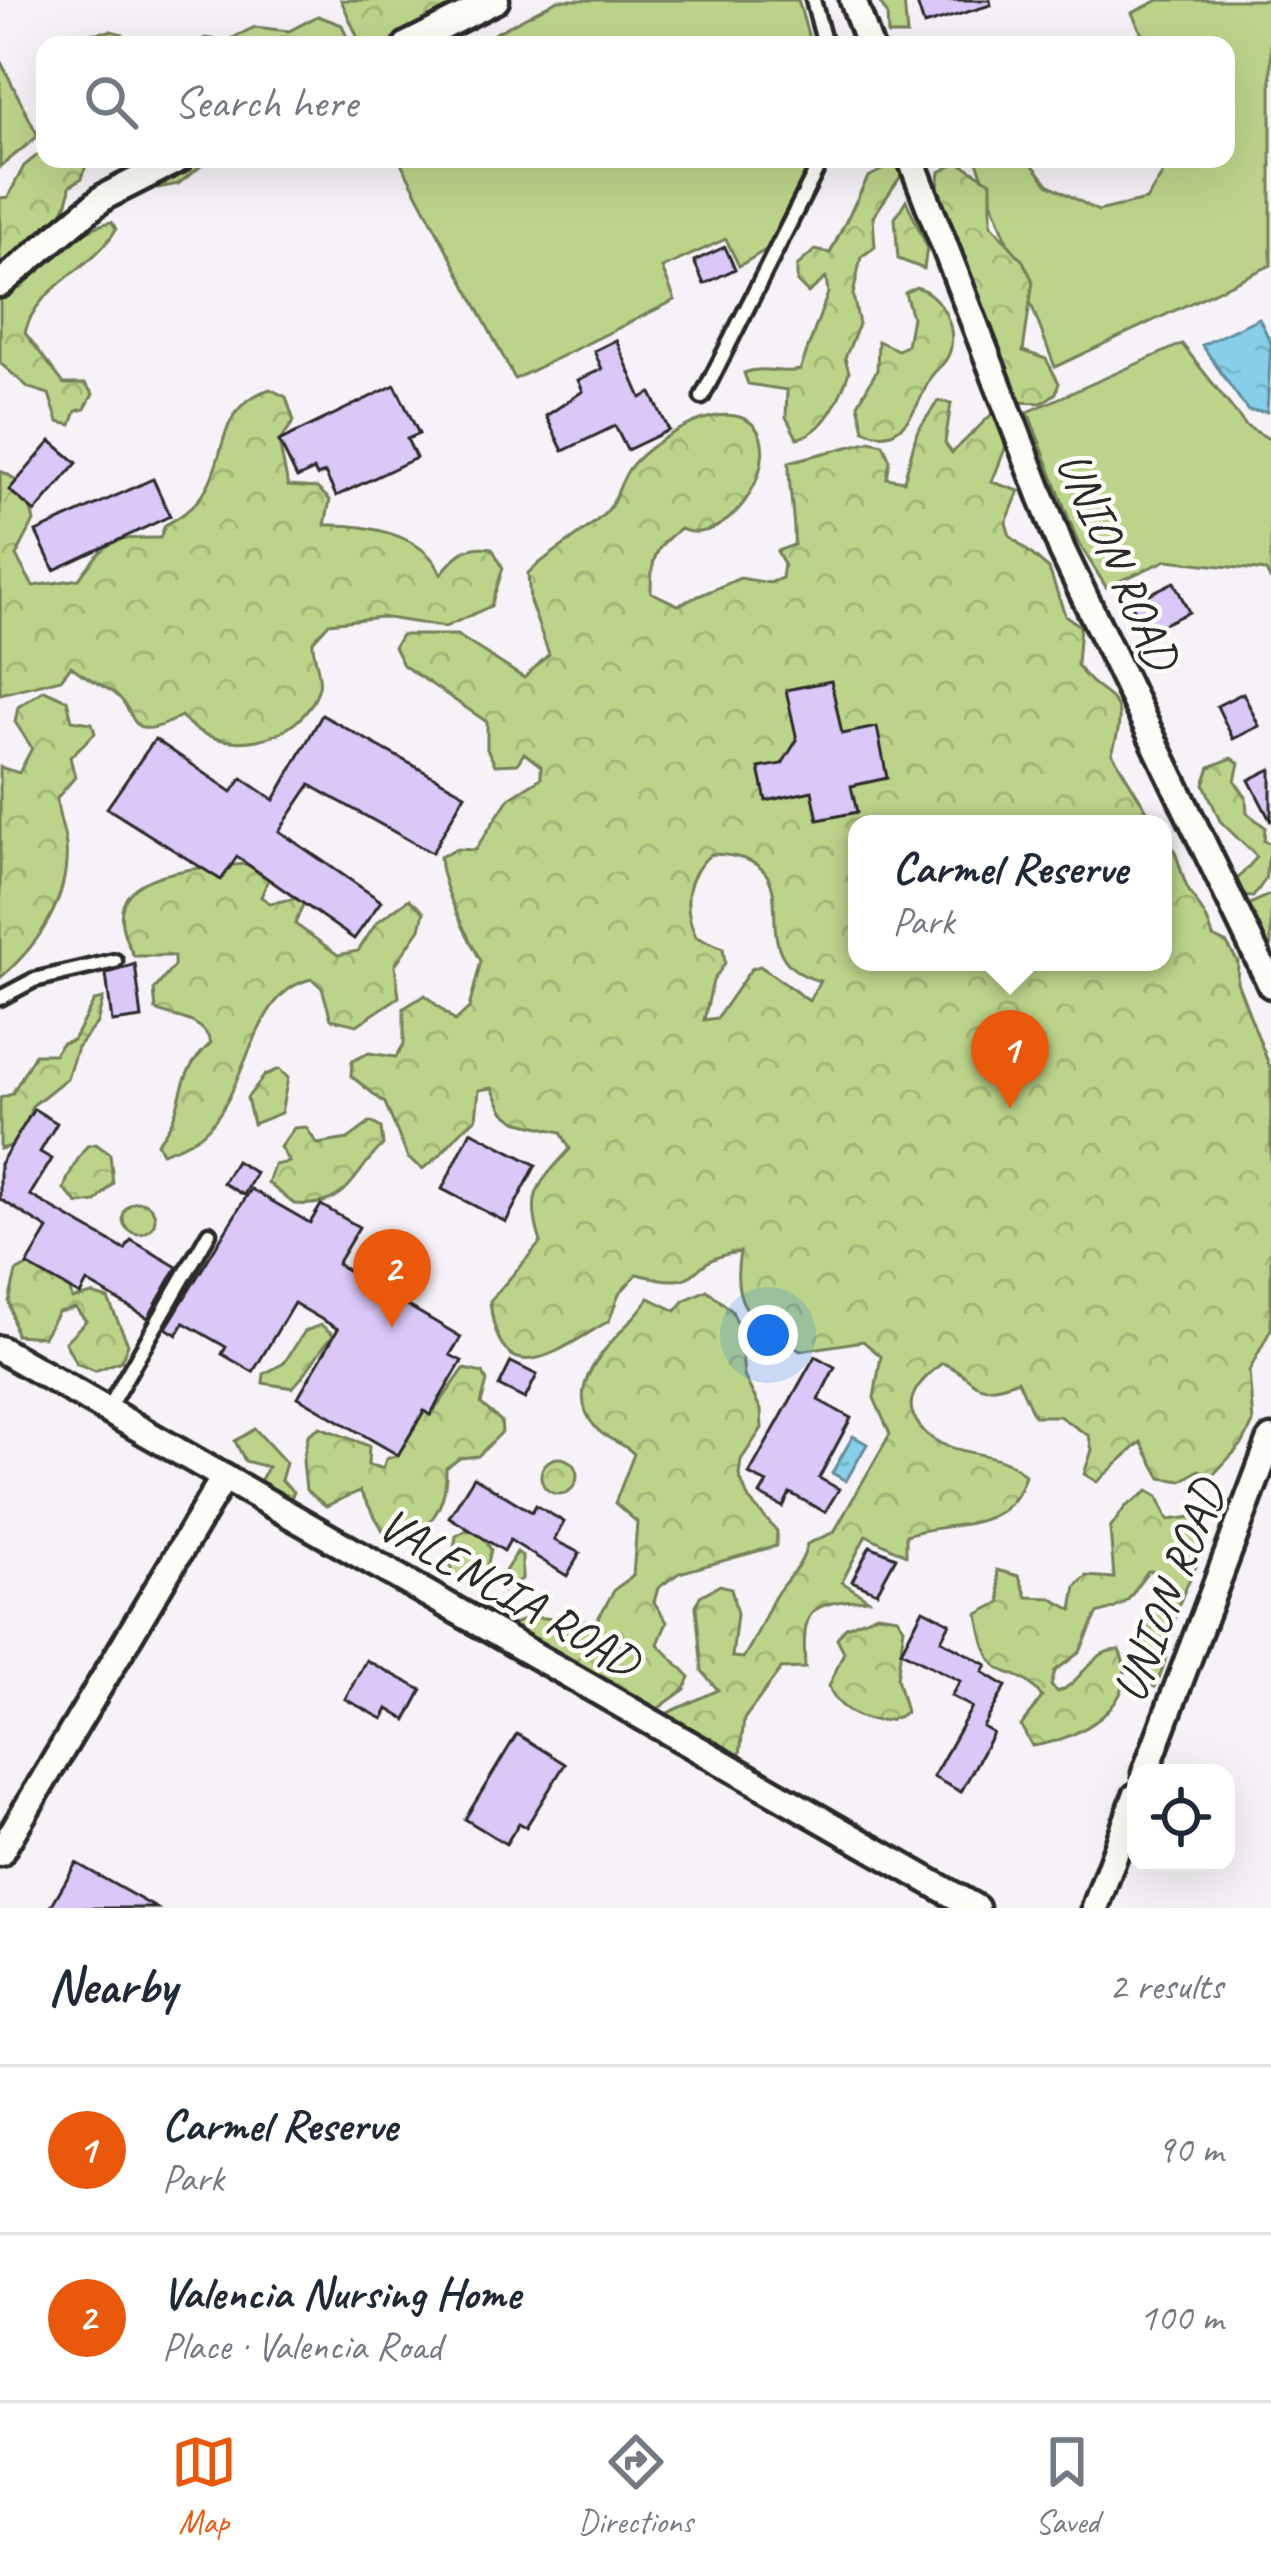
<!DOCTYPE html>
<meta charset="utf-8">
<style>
:root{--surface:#fff;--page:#f6f6f7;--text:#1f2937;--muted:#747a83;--line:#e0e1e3;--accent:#ea580c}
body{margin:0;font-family:Caveat,sans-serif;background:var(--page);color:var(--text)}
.controls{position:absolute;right:36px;bottom:36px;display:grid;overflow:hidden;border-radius:24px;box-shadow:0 12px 48px #0002}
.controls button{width:108px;height:108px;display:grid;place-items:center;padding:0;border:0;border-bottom:3px solid var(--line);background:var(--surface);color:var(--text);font:60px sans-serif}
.you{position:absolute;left:768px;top:1335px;width:42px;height:42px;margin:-30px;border:9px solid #fff;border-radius:50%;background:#1a73e8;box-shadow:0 0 0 18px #1a73e833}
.badge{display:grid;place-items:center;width:78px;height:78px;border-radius:50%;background:var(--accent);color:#fff;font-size:39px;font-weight:700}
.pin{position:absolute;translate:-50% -99px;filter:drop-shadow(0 3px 6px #0008)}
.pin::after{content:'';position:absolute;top:63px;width:42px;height:36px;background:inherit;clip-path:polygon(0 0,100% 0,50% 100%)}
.popup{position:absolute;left:848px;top:815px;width:324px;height:156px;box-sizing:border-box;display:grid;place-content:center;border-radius:24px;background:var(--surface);filter:drop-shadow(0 3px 9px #0005);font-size:39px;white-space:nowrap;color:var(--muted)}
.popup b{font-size:45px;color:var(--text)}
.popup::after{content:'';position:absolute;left:50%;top:100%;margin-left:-24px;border:24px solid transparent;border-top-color:var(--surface)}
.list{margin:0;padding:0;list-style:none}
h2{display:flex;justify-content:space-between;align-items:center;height:156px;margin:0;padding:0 48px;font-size:51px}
h2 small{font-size:39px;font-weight:400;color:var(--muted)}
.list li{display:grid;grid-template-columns:78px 1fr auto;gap:36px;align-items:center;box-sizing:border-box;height:168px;padding:0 48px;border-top:3px solid var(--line)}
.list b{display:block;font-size:45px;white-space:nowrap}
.list p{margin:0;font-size:39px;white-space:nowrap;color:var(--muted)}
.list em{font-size:39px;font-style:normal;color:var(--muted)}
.icon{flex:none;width:66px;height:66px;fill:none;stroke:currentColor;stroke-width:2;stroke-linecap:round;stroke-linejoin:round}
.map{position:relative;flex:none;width:1271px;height:1908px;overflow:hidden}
.search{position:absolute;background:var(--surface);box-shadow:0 12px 48px #0002;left:36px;right:36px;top:36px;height:132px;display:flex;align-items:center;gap:30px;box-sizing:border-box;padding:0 42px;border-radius:24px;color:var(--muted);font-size:45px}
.sheet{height:492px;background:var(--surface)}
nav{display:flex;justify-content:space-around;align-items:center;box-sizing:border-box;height:168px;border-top:3px solid var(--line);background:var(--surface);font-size:33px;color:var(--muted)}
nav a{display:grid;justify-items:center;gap:6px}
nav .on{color:var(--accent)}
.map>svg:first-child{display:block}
</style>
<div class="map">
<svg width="1271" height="1908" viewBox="0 0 1271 1908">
<defs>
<pattern id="forest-crowns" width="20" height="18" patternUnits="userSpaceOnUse" patternTransform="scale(3)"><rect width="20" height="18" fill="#bcd48a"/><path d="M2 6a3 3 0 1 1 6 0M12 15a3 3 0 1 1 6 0" fill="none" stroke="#a2b677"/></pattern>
<pattern id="water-ripples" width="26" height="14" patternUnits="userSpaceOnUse" patternTransform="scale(3)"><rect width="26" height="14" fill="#87cfe8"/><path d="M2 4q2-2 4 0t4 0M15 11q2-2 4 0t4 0" fill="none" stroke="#75b2c7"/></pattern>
</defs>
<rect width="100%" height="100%" fill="#f6f2f7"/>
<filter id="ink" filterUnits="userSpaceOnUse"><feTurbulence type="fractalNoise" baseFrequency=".00833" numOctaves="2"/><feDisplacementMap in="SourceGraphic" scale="24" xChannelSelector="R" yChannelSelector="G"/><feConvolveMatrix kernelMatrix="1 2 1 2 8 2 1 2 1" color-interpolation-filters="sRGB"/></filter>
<g filter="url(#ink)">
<g fill="#bcd48a" stroke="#74805a" stroke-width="3">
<path d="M 558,0 L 798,0 L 811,45 L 473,45 Z"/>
<path d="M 1159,0 L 1271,0 L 1271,265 L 1055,367 L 976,159 L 1028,159 L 1048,184 L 1098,211 L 1146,200 L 1172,159 L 1226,159 L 1226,45 L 1147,45 L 1132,13 Z"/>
<path d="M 0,60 L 38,136 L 0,167 Z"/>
<path d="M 399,159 L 814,159 L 772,246 L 739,266 L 726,239 L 662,268 L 675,300 L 515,379 Z"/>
<path d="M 1182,344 L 1246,426 L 1271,440 L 1271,581 L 1266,571 L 1167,560 L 1106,587 L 1077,540 L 1028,412 Z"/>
<path d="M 1271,894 L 1271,954 L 1248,905 Z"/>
</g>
<g fill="url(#forest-crowns)" stroke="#74805a" stroke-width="3" fill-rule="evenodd">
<path d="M 341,0 L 496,0 L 407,45 L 361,45 Z"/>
<path d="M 878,0 L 904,0 L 907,35 L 888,35 L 887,14 Z"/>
<path d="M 318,16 L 342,25 L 350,45 L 193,45 L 205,38 L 226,41 L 255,27 L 289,31 Z"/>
<path d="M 111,31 L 123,34 L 129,45 L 66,45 L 80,35 Z"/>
<path d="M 45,149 L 45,159 L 87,162 L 82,178 L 70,186 C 69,227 25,244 0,270 L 0,198 L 8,197 L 24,166 Z"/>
<path d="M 133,159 L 210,159 L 178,184 L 158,188 L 140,178 Z"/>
<path d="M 958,162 L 991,182 L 991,224 L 1023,261 L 1033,281 L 1023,351 L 1046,359 L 1059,383 L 1056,393 L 1042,403 L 1014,402 L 937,196 L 940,172 Z"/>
<path d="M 894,164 L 903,173 L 873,217 L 875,247 L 861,257 L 853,295 L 859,324 L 845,358 L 849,372 C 841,396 824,434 797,438 L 786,417 L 787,390 L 748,384 L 744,373 C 764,365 780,375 800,370 L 828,293 L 826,278 L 808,293 L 797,282 L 797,266 L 815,250 L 830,253 L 868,177 Z"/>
<path d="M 906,200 L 927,247 L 924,269 L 898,259 L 895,218 Z"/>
<path d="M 112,222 L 116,229 C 94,269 36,285 25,333 L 64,384 L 85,384 L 93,394 L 85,409 L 76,411 L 71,425 L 58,422 L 49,394 L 29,388 L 0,363 L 0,300 C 22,276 82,226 112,222 Z"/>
<path d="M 916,287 C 942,294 961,333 947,358 C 942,367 934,370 929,380 C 916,408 902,448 864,430 L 858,404 L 877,370 L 878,341 L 898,350 L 907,345 L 912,317 L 905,293 Z"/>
<path d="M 270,389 L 286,397 L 294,421 L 279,442 L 288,486 L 317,488 L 330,500 L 325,525 C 365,524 425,534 441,574 C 456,555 467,544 492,548 L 503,568 L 491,606 L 445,627 L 381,617 L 329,623 L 313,641 C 312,656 322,673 319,687 C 304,744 218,761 181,716 C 124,748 140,710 113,692 C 98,683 84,677 71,666 L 61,679 L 0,694 L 0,471 C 23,479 29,499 34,521 L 16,556 L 33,586 L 79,579 C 110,537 110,538 160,538 L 165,525 C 245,486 197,414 270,389 Z"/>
<path d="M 938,401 L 951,403 L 945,443 L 952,453 L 992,414 L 1005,421 L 1010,436 L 992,482 L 1019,491 L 1006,523 L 1010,536 L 1049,569 L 1065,615 L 1080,626 L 1077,665 C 1101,704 1134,687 1112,753 L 1155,824 L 857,824 L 857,962 L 1163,962 L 1163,834 C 1179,851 1178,867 1187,887 C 1196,906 1207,912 1213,937 L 1227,944 L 1238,962 L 1237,982 L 1271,1070 L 1271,1329 L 1249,1371 L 1253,1423 L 1243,1443 L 1212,1476 L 1199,1470 L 1182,1481 L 1161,1478 L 1141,1442 L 1097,1482 L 1084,1474 L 1092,1450 L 1089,1436 L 1059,1416 L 1034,1416 L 1018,1380 C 968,1400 979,1376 942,1363 C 926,1376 903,1396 914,1417 C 938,1465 994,1442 1025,1475 C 1009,1535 949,1520 906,1535 L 906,1555 L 866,1535 L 842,1582 L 868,1599 C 807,1603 802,1608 805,1668 L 781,1669 L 744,1719 L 738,1772 L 650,1721 L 718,1690 L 702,1671 L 696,1606 L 700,1596 L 720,1585 L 731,1588 L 737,1614 L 732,1657 L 743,1658 C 755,1640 762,1623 771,1604 C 781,1581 803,1569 807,1544 L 834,1532 L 890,1434 L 874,1398 L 881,1356 L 863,1341 L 800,1351 C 755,1320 729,1311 740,1252 C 680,1259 712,1294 637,1274 L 619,1294 L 609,1321 C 562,1347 500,1402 490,1301 L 541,1242 C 525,1193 538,1185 570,1149 L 561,1132 L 516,1121 L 503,1111 L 492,1088 L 479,1090 L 476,1119 C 453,1134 446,1155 422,1169 L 408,1158 L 385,1103 L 351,1076 L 352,1061 L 369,1053 L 396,1057 L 404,1044 L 404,1008 L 425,995 L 455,1021 L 469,1008 L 481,961 C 466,934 441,886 440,857 L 457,849 L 475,850 L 509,798 L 541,778 L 541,766 L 524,753 L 517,764 L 495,765 L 487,749 L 487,722 L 403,665 L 394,647 L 401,635 L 457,635 L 524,678 L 549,654 L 530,602 L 528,573 C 551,551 591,530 608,510 C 617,499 620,482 629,469 C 648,443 718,398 750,422 C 788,451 733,551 680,529 C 654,546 651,562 651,592 L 678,605 L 740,578 L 770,583 L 782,578 L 784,564 L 777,551 L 794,545 C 796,522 788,490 789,462 L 871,441 L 883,444 L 890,460 L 887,478 L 904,481 L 917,432 ZM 711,854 C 828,857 727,956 820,981 L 809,1001 L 760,966 L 751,969 L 717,1018 L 704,1020 L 713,981 L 725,963 L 723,948 L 696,937 C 682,905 685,877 711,854 Z"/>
<path d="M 44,690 L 67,700 L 72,720 L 92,723 L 95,733 L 70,757 L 75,777 L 57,798 C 57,815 64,828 66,845 C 70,898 39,945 0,978 L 0,767 L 19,773 L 32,748 L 15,722 L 18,707 Z"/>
<path d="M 1232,758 L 1239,763 L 1235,781 L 1246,797 L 1247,813 L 1265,827 L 1264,841 L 1271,844 L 1265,880 L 1253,897 L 1239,896 L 1233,884 L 1257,857 L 1220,821 L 1204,784 L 1210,767 Z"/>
<path d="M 266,862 L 270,875 L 261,897 L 270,903 L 306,897 L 295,924 L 338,955 L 358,951 L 377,922 L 409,899 L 424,912 L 420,929 L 395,965 L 399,997 L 357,1025 L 331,1019 L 322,988 L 312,979 C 250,991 249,1092 204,1132 C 193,1142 176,1148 162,1153 L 157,1143 C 191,1104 169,1081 211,1043 C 203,1017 174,1019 156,1010 L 154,990 L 174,966 L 174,956 L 134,956 C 80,860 213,870 266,862 Z"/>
<path d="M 103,999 L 97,1023 L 77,1047 L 67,1078 L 32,1106 L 20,1144 L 0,1149 L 0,1098 L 12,1094 L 35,1054 L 54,1054 L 62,1043 L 73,1040 L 94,1001 Z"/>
<path d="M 279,1069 L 288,1078 L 281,1113 L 253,1124 L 247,1098 L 265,1075 Z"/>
<path d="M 371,1122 L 381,1128 L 383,1145 C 351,1174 350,1209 294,1204 L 268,1183 L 274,1165 L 289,1162 L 280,1147 L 294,1128 L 306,1127 L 317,1144 L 348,1139 Z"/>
<path d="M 96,1144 L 110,1154 L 113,1183 L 96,1202 L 78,1204 L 64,1189 C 68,1175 78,1158 87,1146 Z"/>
<circle cx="139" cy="1218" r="16"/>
<path d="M 34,1262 L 69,1285 L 72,1299 L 92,1294 L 108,1299 L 128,1344 L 121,1361 L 95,1371 L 76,1363 L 65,1342 L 86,1321 L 75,1308 L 58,1312 L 43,1337 L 16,1335 L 9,1302 L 16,1272 Z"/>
<path d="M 707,1290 L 732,1311 L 740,1330 L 744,1376 L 761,1410 L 762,1428 L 741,1460 L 739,1475 L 749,1500 L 777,1531 L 776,1546 L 679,1573 L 658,1588 L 654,1602 L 667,1622 L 658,1644 L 690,1677 L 685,1689 L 645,1718 L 494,1632 L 531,1617 L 596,1622 L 615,1589 L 633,1576 L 637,1522 L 615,1503 L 634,1454 C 622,1441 607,1441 596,1428 C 554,1380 627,1333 649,1298 L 676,1311 L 685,1300 Z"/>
<path d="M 321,1325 L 334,1335 C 317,1350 310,1372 292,1388 L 263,1383 L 264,1374 L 284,1363 L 305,1331 Z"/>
<path d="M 464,1369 L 483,1373 L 487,1381 L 481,1404 L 501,1421 L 502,1432 L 478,1456 L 460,1458 L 446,1468 C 447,1507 428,1542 385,1534 L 360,1491 L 326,1506 L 306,1490 L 303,1461 L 308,1435 L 320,1427 L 369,1446 L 368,1465 L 383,1468 L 386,1459 L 398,1455 L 424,1411 L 431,1415 Z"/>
<path d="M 255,1429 L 286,1463 L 281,1480 L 294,1492 L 281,1517 L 256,1512 L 251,1497 L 268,1467 L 245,1461 L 235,1441 Z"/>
<circle cx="559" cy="1476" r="18"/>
<path d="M 1148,1491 L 1158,1497 L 1168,1520 L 1193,1517 L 1207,1535 C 1202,1561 1187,1580 1179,1605 C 1170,1632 1168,1661 1155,1687 L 1141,1683 L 1141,1640 L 1165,1588 L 1158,1571 L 1148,1571 C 1126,1598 1137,1603 1097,1614 L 1080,1652 L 1055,1671 L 1051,1686 L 1058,1692 C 1083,1682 1091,1649 1119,1650 C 1145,1704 1078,1740 1032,1746 L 1021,1726 L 1042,1697 C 1012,1655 991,1697 978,1614 L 1001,1602 L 997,1570 L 1019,1576 L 1027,1597 L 1051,1598 L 1072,1610 L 1076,1586 L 1087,1576 L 1114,1578 L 1110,1529 L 1125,1507 Z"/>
<path d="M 467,1530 L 482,1534 L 491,1550 L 486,1571 L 460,1582 L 450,1574 L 456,1536 Z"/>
<path d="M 517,1552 L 522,1556 L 522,1579 L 503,1591 L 499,1581 Z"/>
<path d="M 877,1614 L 897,1617 L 904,1627 L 897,1678 L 906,1712 C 879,1732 839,1715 829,1686 L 844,1652 L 837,1638 L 846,1627 Z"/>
</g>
<g fill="url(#water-ripples)" stroke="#628d9c" stroke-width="3">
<path d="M 1259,318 L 1271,343 L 1267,412 L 1248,411 L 1202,345 Z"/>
<path d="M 853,1436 L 867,1444 L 846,1481 L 832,1473 Z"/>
</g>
<g fill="#dac8f9" stroke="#2b2b2b" stroke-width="3">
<path d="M 916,0 L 990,0 L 991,5 L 924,25 Z"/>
<path d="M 725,247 L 735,269 L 704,284 L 694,261 Z"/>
<path d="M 616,340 L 641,398 L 651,393 L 669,430 L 627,450 L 615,426 L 563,451 L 546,416 L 583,391 L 578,380 L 602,369 L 594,351 Z"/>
<path d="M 395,385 L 419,434 L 407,439 L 416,458 L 336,496 L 325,473 L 317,476 L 314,470 L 297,478 L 279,441 Z"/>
<path d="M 51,441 L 77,463 L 35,512 L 9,490 Z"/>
<path d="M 153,479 L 170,516 L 54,570 L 36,532 Z"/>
<path d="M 1174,582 L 1189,612 L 1145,633 L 1131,603 Z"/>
<path d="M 831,681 L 842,734 L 877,727 L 887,778 L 851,786 L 857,812 L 818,820 L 812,791 L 766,801 L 759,768 L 782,764 L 797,740 L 786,690 Z"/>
<path d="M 1243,693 L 1259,726 L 1233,739 L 1217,706 Z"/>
<path d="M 322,715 L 465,794 L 432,853 L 310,785 L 279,831 L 381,901 L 354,939 L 237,857 L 221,880 L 107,808 L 155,739 L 232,792 L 242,778 L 274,800 Z"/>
<path d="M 1271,769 L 1271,822 L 1249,780 Z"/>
<path d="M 135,964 L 142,1018 L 112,1022 L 106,974 Z"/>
<path d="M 34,1109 L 57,1123 L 40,1152 L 52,1159 L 30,1195 L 125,1250 L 131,1240 L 177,1267 L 148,1318 L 87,1282 L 80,1295 L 27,1265 L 48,1229 L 0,1199 L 0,1164 Z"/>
<path d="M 471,1131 L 536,1165 L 506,1222 L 442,1189 Z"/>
<path d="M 236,1161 L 256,1173 L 244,1195 L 223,1183 Z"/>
<path d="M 251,1189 L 310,1223 L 321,1205 L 359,1227 L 337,1264 L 461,1337 L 450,1355 L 462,1361 L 430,1415 L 424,1411 L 398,1455 L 298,1397 L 338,1329 L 294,1303 L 253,1372 L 222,1354 L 226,1347 L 184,1323 L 177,1335 L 166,1328 Z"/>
<path d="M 815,1356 L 835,1367 L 818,1400 L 851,1418 L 819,1478 L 839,1489 L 825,1512 L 790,1493 L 783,1507 L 760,1495 L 767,1483 L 749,1474 Z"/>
<path d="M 511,1362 L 537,1375 L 525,1399 L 499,1386 Z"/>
<path d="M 474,1477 L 532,1512 L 536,1505 L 564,1522 L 554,1540 L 580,1553 L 567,1576 L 510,1540 L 504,1551 L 449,1517 Z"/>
<path d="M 870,1546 L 896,1557 L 877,1592 L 852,1581 Z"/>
<path d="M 923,1609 L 950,1623 L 941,1640 L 987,1665 L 983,1672 L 1006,1686 L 983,1727 L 993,1733 L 961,1792 L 933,1777 L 972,1707 L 951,1696 L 960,1681 L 901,1651 Z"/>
<path d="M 366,1660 L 422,1690 L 406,1720 L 388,1709 L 383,1719 L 345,1699 Z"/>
<path d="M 517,1734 L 565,1764 L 526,1827 L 519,1823 L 506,1844 L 465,1819 Z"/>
<path d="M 76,1863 L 156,1908 L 50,1908 Z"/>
</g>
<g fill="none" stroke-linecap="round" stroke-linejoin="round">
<defs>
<g id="service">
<path d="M 813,0 L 825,45"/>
<path d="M 702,397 L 822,159"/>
<path d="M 0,998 L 34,980 L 115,961"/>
<path d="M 107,1410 L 209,1233"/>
</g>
<g id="minor">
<path d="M 853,0 L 869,45"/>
<path d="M 407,45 L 496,0"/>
<path d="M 911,159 L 1062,550 L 1271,985"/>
<path d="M 0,284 L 104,197 L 179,159"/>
<path d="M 0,1349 L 976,1908"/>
<path d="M 1145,1773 L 1271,1439"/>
<path d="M 0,1853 L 224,1477"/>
<path d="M 1095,1908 L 1136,1796"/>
</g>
</defs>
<use href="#service" stroke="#2b2b2b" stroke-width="21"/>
<use href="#minor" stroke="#2b2b2b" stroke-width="33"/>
<use href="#service" stroke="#fdfcf7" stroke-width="12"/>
<use href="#minor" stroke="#fdfcf7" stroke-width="24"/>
</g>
</g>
<g text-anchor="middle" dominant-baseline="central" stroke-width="9" stroke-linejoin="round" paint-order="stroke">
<g font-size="48" fill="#2b2b2b" stroke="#fdfcf7">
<text transform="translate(1118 560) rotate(66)">UNION ROAD</text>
<text transform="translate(1168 1591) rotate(-69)">UNION ROAD</text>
<text transform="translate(509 1592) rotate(30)">VALENCIA ROAD</text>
</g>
</g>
</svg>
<div class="controls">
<button><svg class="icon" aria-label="locate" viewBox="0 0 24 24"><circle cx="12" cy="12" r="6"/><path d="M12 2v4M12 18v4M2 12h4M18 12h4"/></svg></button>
</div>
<div class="you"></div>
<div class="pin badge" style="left:1010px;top:1109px">1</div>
<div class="popup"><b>Carmel Reserve</b>Park</div>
<div class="pin badge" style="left:392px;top:1328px">2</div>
<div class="search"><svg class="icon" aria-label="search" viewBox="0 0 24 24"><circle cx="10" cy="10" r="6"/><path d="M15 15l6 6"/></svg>Search here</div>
</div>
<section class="sheet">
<h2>Nearby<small>2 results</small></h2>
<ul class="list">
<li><span class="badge">1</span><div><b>Carmel Reserve</b><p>Park</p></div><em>90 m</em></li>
<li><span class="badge">2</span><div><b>Valencia Nursing Home</b><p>Place · Valencia Road</p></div><em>100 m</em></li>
</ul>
</section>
<nav>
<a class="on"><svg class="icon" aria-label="map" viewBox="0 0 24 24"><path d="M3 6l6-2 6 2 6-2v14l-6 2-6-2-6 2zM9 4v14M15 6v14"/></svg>Map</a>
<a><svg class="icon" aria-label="directions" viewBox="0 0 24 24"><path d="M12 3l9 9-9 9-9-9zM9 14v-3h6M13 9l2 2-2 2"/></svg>Directions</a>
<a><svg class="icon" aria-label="saved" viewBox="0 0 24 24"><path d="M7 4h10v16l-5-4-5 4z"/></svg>Saved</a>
</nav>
